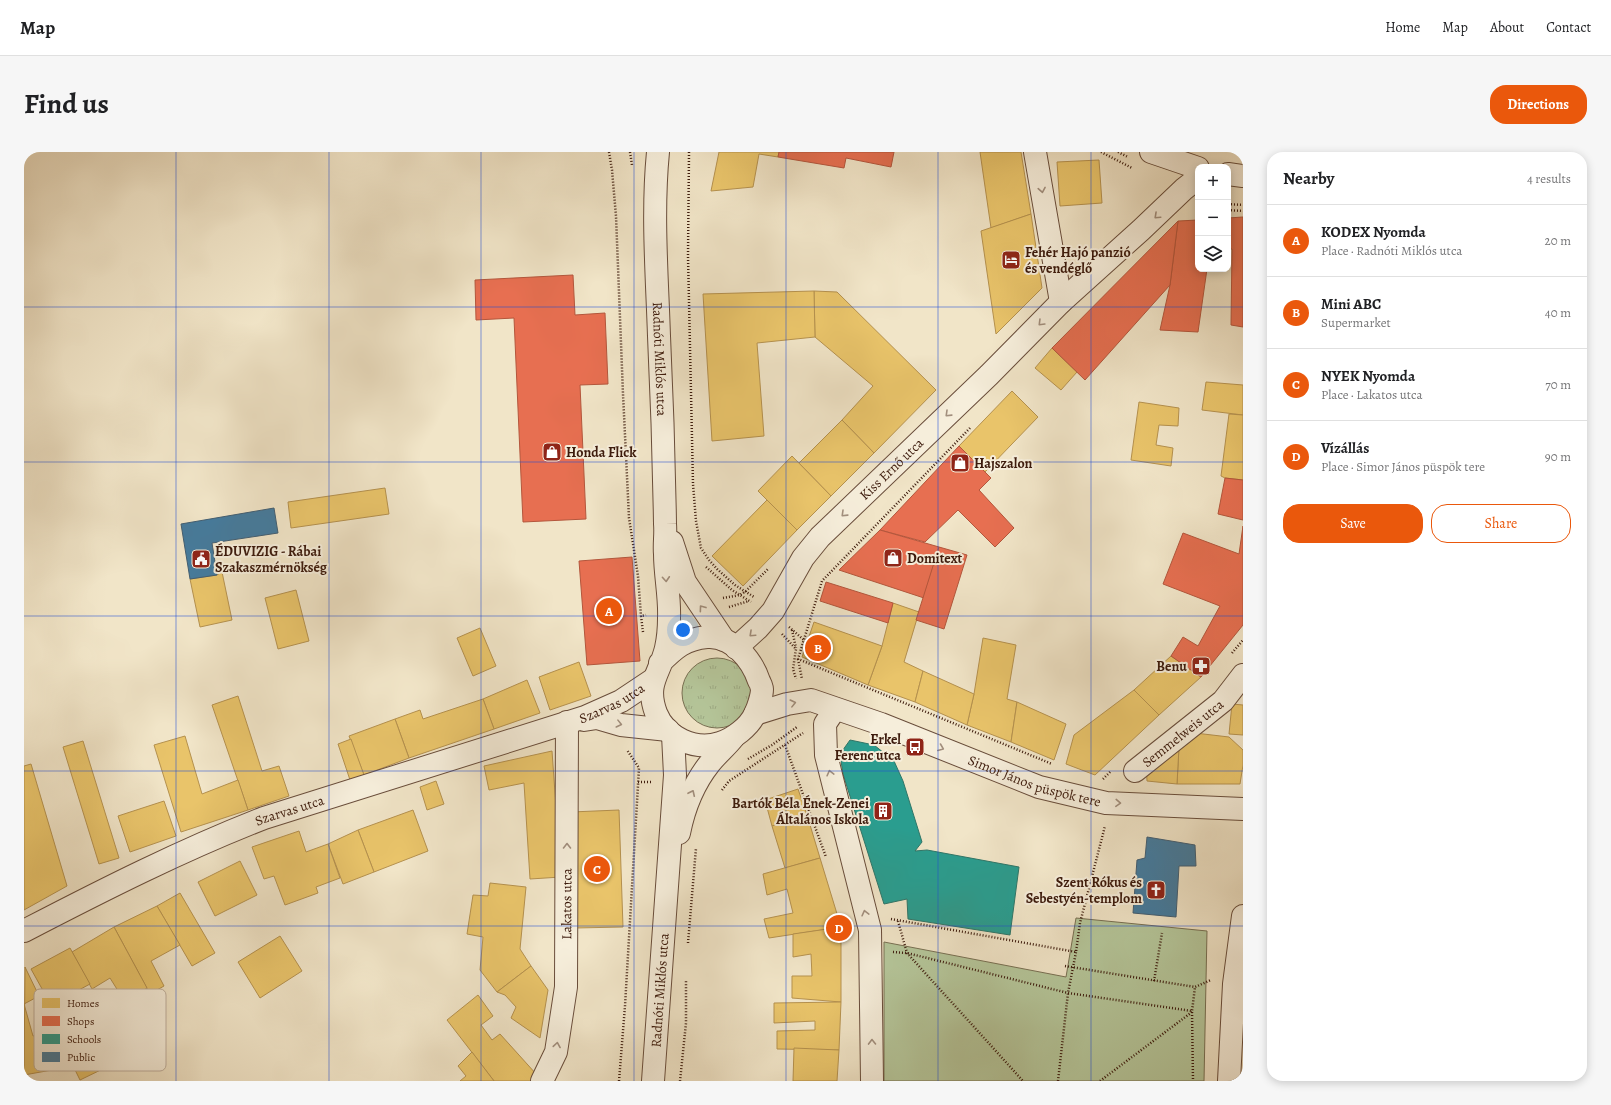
<!DOCTYPE html>
<meta charset="utf-8">
<style>
:root{--surface:#fff;--page:#f6f6f6;--text:#202124;--muted:#757577;--line:#e0e0e0;--accent:#ea580c}
body{margin:0;font-family:Alegreya,serif;background:var(--page);color:var(--text)}
.controls{position:absolute;right:12px;top:12px;display:grid;overflow:hidden;border-radius:8px;box-shadow:0 2px 10px #0003}
.controls button{width:36px;height:36px;display:grid;place-items:center;padding:0;border:0;border-bottom:1px solid var(--line);background:var(--surface);color:var(--text);font:20px sans-serif}
.you{position:absolute;left:659px;top:478px;width:14px;height:14px;margin:-10px;border:3px solid #fff;border-radius:50%;background:#1a73e8;box-shadow:0 0 0 6px #1a73e833}
.badge{display:grid;place-items:center;width:26px;height:26px;border-radius:50%;background:var(--accent);color:#fff;font-size:13px;font-weight:700}
.pin{position:absolute;translate:-50% -50%;border:2px solid #fff;box-shadow:0 1px 4px #0006}
.list{margin:0;padding:0;list-style:none}
h2{display:flex;justify-content:space-between;align-items:center;height:52px;margin:0;padding:0 16px;font-size:17px}
h2 small{font-size:13px;font-weight:400;color:var(--muted)}
.list li{display:grid;grid-template-columns:26px 1fr auto;gap:12px;align-items:center;box-sizing:border-box;height:72px;padding:0 16px;border-top:1px solid var(--line)}
.list b{display:block;font-size:15px;white-space:nowrap}
.list p{margin:0;font-size:13px;white-space:nowrap;color:var(--muted)}
.list em{font-size:13px;font-style:normal;color:var(--muted)}
.actions{display:flex;gap:8px;padding:12px 16px}
.actions a{flex:1;padding:9px 0;border:1px solid var(--accent);border-radius:16px;text-align:center;font-size:14px;color:var(--accent)}
.actions .main{background:var(--accent);color:#fff}
.icon{flex:none;width:22px;height:22px;fill:none;stroke:currentColor;stroke-width:2;stroke-linecap:round;stroke-linejoin:round}
.map{position:relative;flex:none;width:1219px;height:929px;overflow:hidden;border-radius:16px}
header{display:flex;align-items:center;gap:24px;box-sizing:border-box;height:56px;padding:0 20px;background:var(--surface);border-bottom:1px solid var(--line)}
header strong{font-size:19px}
nav{display:flex;gap:22px;margin-inline-start:auto;font-size:14px}
.intro{display:flex;align-items:center;justify-content:space-between;box-sizing:border-box;height:96px;padding:0 24px}
h1{margin:0;font-size:28px}
.button{padding:10px 18px;border-radius:16px;background:var(--accent);color:#fff;font-size:14px;font-weight:700}
main{display:flex;gap:24px;padding:0 24px}
aside{flex:1;background:var(--surface);border-radius:16px;box-shadow:0 2px 10px #0003}
.map>svg:first-child{display:block}
</style>
<header>
<strong>Map</strong>
<nav><a>Home</a><a>Map</a><a>About</a><a>Contact</a></nav>
</header>
<div class="intro"><h1>Find us</h1><a class="button">Directions</a></div>
<main>
<div class="map">
<svg width="1219" height="929" viewBox="0 0 1219 929">
<defs>
<pattern id="grass-tufts" width="24" height="20" patternUnits="userSpaceOnUse"><rect width="24" height="20" fill="#b5c69a"/><path d="M3 7l-1-3M5 7V3M7 7l1-3M15 17l-1-3M17 17v-4M19 17l1-3" fill="none" stroke="#9daa84"/></pattern>
</defs>
<rect width="100%" height="100%" fill="#f1e5c8"/>
<filter id="stains"><feTurbulence type="fractalNoise" baseFrequency=".005" numOctaves="4"/><feColorMatrix values="0 0 0 0 .2 0 0 0 0 .09 0 0 0 0 .02 0 0 0 .5 -.17"/></filter>
<radialGradient id="worn" r=".72"><stop offset=".6" stop-color="#630" stop-opacity="0"/><stop offset="1" stop-color="#630" stop-opacity=".3"/></radialGradient>
<circle fill="url(#grass-tufts)" stroke="#787053" cx="693" cy="541" r="35"/>
<path fill="#b5c69a" stroke="#787053" d="M 1052,766 L 1183,779 L 1180,929 L 860,929 L 860,790 L 1042,825 Z"/>
<g fill="#e9c46a" stroke="#b5914e">
<path d="M 695,0 L 755,0 L 754,5 L 735,2 L 729,35 L 687,39 Z"/>
<path d="M 956,0 L 997,0 L 1007,62 L 967,76 Z"/>
<path d="M 1075,8 L 1078,51 L 1036,54 L 1033,10 Z"/>
<path d="M 1007,62 L 1018,136 L 972,182 L 957,79 Z"/>
<path d="M 790,139 L 813,140 L 912,238 L 850,301 L 818,268 L 849,234 L 791,185 Z"/>
<path d="M 790,139 L 791,185 L 733,191 L 740,284 L 688,289 L 679,142 Z"/>
<path d="M 1028,196 L 1053,220 L 1037,238 L 1011,216 Z"/>
<path d="M 1182,230 L 1219,233 L 1219,263 L 1178,258 Z"/>
<path d="M 988,239 L 1014,265 L 961,320 L 935,294 Z"/>
<path d="M 1115,250 L 1155,256 L 1154,274 L 1135,273 L 1132,293 L 1149,296 L 1147,314 L 1107,308 Z"/>
<path d="M 1205,262 L 1219,263 L 1219,328 L 1201,326 L 1197,324 Z"/>
<path d="M 818,268 L 850,301 L 807,344 L 775,311 Z"/>
<path d="M 768,304 L 807,344 L 773,378 L 734,339 Z"/>
<path d="M 361,336 L 365,362 L 267,376 L 264,350 Z"/>
<path d="M 743,348 L 773,378 L 719,434 L 688,404 Z"/>
<path d="M 198,420 L 208,468 L 176,475 L 166,427 L 193,423 Z"/>
<path d="M 272,438 L 285,489 L 254,497 L 241,446 Z"/>
<path d="M 869,451 L 895,460 L 880,510 L 899,519 L 891,550 L 844,533 L 858,494 Z"/>
<path d="M 790,470 L 858,494 L 844,533 L 778,505 Z"/>
<path d="M 456,476 L 472,514 L 449,524 L 433,486 Z"/>
<path d="M 959,486 L 992,493 L 983,547 L 993,550 L 987,590 L 943,573 L 950,542 Z"/>
<path d="M 1147,504 L 1177,525 L 1135,563 L 1110,538 Z"/>
<path d="M 555,510 L 567,544 L 526,558 L 515,525 Z"/>
<path d="M 899,519 L 950,542 L 943,573 L 891,550 Z"/>
<path d="M 503,528 L 516,561 L 470,577 L 459,547 Z"/>
<path d="M 1110,538 L 1135,563 L 1071,623 L 1042,612 L 1050,583 Z"/>
<path d="M 214,544 L 238,619 L 255,614 L 265,644 L 224,658 L 188,553 Z"/>
<path d="M 459,547 L 470,577 L 385,606 L 371,567 L 396,558 L 399,567 Z"/>
<path d="M 993,550 L 1042,572 L 1030,608 L 987,590 Z"/>
<path d="M 1208,552 L 1219,553 L 1219,583 L 1205,582 Z"/>
<path d="M 371,567 L 385,606 L 340,623 L 325,584 Z"/>
<path d="M 1171,581 L 1205,585 L 1219,598 L 1219,613 L 1216,632 L 1153,632 L 1155,595 Z"/>
<path d="M 161,584 L 178,642 L 214,628 L 224,658 L 157,680 L 130,593 Z"/>
<path d="M 327,587 L 340,623 L 326,628 L 314,592 Z"/>
<path d="M 59,589 L 95,706 L 75,712 L 39,595 Z"/>
<path d="M 1155,595 L 1153,632 L 1123,629 L 1122,609 Z"/>
<path d="M 528,599 L 537,725 L 506,727 L 500,631 L 465,638 L 460,614 Z"/>
<path d="M 7,612 L 43,734 L 0,758 L 0,614 Z"/>
<path d="M 412,629 L 420,652 L 403,658 L 396,635 Z"/>
<path d="M 774,637 L 783,663 L 748,674 L 741,648 Z"/>
<path d="M 140,649 L 152,684 L 106,700 L 94,664 Z"/>
<path d="M 389,658 L 404,699 L 350,720 L 334,678 Z"/>
<path d="M 595,658 L 599,775 L 551,776 L 547,660 Z"/>
<path d="M 783,663 L 796,706 L 761,716 L 748,674 Z"/>
<path d="M 334,678 L 350,720 L 319,732 L 304,692 Z"/>
<path d="M 275,679 L 282,700 L 304,692 L 316,726 L 292,735 L 294,741 L 261,753 L 250,724 L 240,727 L 228,695 Z"/>
<path d="M 796,706 L 817,775 L 745,786 L 740,767 L 769,761 L 763,737 L 743,743 L 739,722 Z"/>
<path d="M 216,709 L 233,743 L 191,764 L 174,730 Z"/>
<path d="M 466,731 L 502,735 L 496,797 L 507,814 L 473,840 L 456,818 L 459,785 L 443,782 L 449,743 L 464,744 Z"/>
<path d="M 156,741 L 191,801 L 168,814 L 133,754 Z"/>
<path d="M 133,754 L 156,793 L 127,809 L 140,834 L 126,842 L 90,775 Z"/>
<path d="M 90,775 L 123,836 L 101,850 L 86,826 L 68,837 L 48,800 Z"/>
<path d="M 817,775 L 817,850 L 768,846 L 768,824 L 788,824 L 787,802 L 769,805 L 769,782 Z"/>
<path d="M 256,784 L 278,819 L 236,846 L 214,810 Z"/>
<path d="M 46,796 L 66,832 L 27,853 L 7,817 Z"/>
<path d="M 507,814 L 524,838 L 516,886 L 487,866 L 492,855 L 481,843 L 473,840 Z"/>
<path d="M 1,815 L 15,844 L 0,852 L 9,884 L 31,879 L 39,916 L 0,923 Z"/>
<path d="M 454,843 L 469,864 L 457,873 L 468,888 L 476,882 L 513,923 L 508,929 L 470,929 L 423,868 Z"/>
<path d="M 817,850 L 815,898 L 753,897 L 753,879 L 791,878 L 791,869 L 750,871 L 750,851 Z"/>
<path d="M 72,872 L 91,911 L 56,928 L 37,889 Z"/>
<path d="M 770,896 L 815,898 L 813,929 L 769,929 Z"/>
<path d="M 448,900 L 470,929 L 436,929 L 442,924 L 434,914 Z"/>
</g>
<g fill="#e76f51" stroke="#b4563c">
<path d="M 755,0 L 870,0 L 867,15 L 822,6 L 820,16 L 754,5 Z"/>
<path d="M 1219,65 L 1219,175 L 1207,173 L 1208,97 L 1204,97 L 1204,66 Z"/>
<path d="M 1174,68 L 1174,117 L 1183,117 L 1174,180 L 1136,178 L 1146,133 L 1154,69 Z"/>
<path d="M 1154,69 L 1146,133 L 1061,228 L 1028,196 Z"/>
<path d="M 549,123 L 551,163 L 581,161 L 584,232 L 556,233 L 562,367 L 499,370 L 490,166 L 452,168 L 451,128 Z"/>
<path d="M 935,294 L 967,326 L 955,338 L 990,376 L 971,395 L 934,358 L 901,390 L 856,378 Z"/>
<path d="M 1201,326 L 1219,328 L 1219,368 L 1194,362 Z"/>
<path d="M 1219,374 L 1219,473 L 1177,525 L 1147,504 L 1159,485 L 1174,494 L 1196,454 L 1139,432 L 1159,381 L 1215,402 Z"/>
<path d="M 856,378 L 915,395 L 900,446 L 815,418 Z"/>
<path d="M 915,395 L 943,403 L 920,477 L 892,468 Z"/>
<path d="M 608,405 L 616,509 L 563,513 L 555,409 Z"/>
<path d="M 802,430 L 869,451 L 864,471 L 796,449 Z"/>
</g>
<path fill="#2a9d8f" stroke="#2f7668" d="M 826,588 L 850,593 L 870,609 L 879,629 L 898,690 L 891,699 L 903,698 L 995,715 L 986,783 L 884,767 L 883,747 L 860,752 L 819,622 L 816,602 Z"/>
<g fill="#457b9d" stroke="#425e72">
<path d="M 250,356 L 254,381 L 188,391 L 193,423 L 166,427 L 157,372 Z"/>
<path d="M 1123,685 L 1171,693 L 1172,714 L 1155,714 L 1152,765 L 1109,761 L 1113,708 L 1121,706 Z"/>
</g>
<g fill="none" stroke-linecap="round" stroke-linejoin="round">
<defs>
<g id="minor">
<path id="s1" d="M 634,0 C 628,61 633,123 635,184 C 638,247 640,309 641,372 C 642,382 640,392 641,402 C 641,423 646,445 645,466 C 645,476 644,487 642,496 C 636,522 621,531 632,561 C 642,586 671,599 696,591 C 709,587 725,575 731,562 C 734,556 738,544 738,537 C 738,536 736,530 735,529 C 728,508 708,483 683,485 C 661,487 651,496 636,511"/>
<path d="M 1011,0 L 1037,150"/>
<path d="M 1127,0 L 1174,16"/>
<path d="M 1204,22 L 1219,24"/>
<path d="M 648,390 L 661,430 L 700,488"/>
<path id="s2" d="M 712,496 L 734,476 L 749,459 L 779,406 L 796,385 L 965,223 L 1037,150 L 1117,78 L 1160,37 L 1174,26"/>
<path d="M 811,557 L 801,572 L 802,603 L 846,778 L 848,929"/>
<path id="s3" d="M 731,562 L 763,552 L 787,548 L 857,572 L 1015,635 L 1082,651 L 1219,657"/>
<path d="M 560,568 L 573,566 L 597,573 L 644,578"/>
<path id="s4" d="M 1111,619 L 1199,549 L 1219,523"/>
<path d="M 655,681 C 660,656 670,631 686,611 C 693,602 702,595 709,586"/>
<path id="s5" d="M 0,779 C 79,738 158,698 240,666 L 561,565 L 597,549 L 630,527"/>
<path id="s6" d="M 518,929 L 532,900 L 542,835 L 543,570"/>
<path id="s7" d="M 629,929 L 651,623 L 649,583"/>
<path d="M 1205,929 L 1210,832 L 1219,764"/>
</g>
</defs>
<use href="#minor" stroke="#694d3b" stroke-width="24"/>
<g stroke="#3c1a0c" stroke-width="2.5" stroke-dasharray="1 2" stroke-linecap="butt">
<path d="M 585,0 L 588,18 L 592,64 L 599,242 L 605,366 L 614,424 L 617,464"/>
<path d="M 606,0 L 608,13"/>
<path d="M 665,0 L 664,104 L 669,332 L 672,369 L 677,396 L 685,408 L 693,417 L 711,433 L 730,445"/>
<path d="M 1077,0 L 1108,16"/>
<path d="M 1094,0 L 1104,5"/>
<path d="M 1204,52 L 1219,53"/>
<path d="M 1204,58 L 1219,59"/>
<path d="M 946,276 L 798,429 L 774,507 L 1028,612"/>
<path d="M 682,415 L 708,438 L 727,450"/>
<path d="M 699,446 L 716,443 L 722,439 L 745,416"/>
<path d="M 705,455 L 725,449"/>
<path d="M 765,475 L 780,488"/>
<path d="M 768,478 L 772,496"/>
<path d="M 619,480 L 617,464 L 622,463"/>
<path d="M 758,482 L 772,497 L 769,517 L 772,527"/>
<path d="M 1208,501 L 1219,488"/>
<path d="M 774,507 L 778,527"/>
<path d="M 761,593 L 802,705"/>
<path d="M 724,607 L 748,593 L 773,575"/>
<path d="M 1079,627 L 1087,619"/>
<path d="M 614,630 L 627,630"/>
<path d="M 698,638 L 705,629 L 779,581"/>
<path d="M 867,767 L 1052,800 L 1056,771 L 1081,674"/>
<path d="M 874,769 L 883,801 L 999,929"/>
<path d="M 664,791 L 672,696"/>
<path d="M 869,800 L 883,801 L 1044,841 L 1168,859 L 1171,835"/>
<path d="M 1041,814 L 1171,835 L 1187,828"/>
<path d="M 1130,829 L 1138,781"/>
<path d="M 1168,860 L 1169,929"/>
<path d="M 595,929 L 601,854 L 615,616 L 603,598"/>
<path d="M 656,929 L 662,871 L 662,828"/>
<path d="M 1034,929 L 1044,841 L 1052,800"/>
<path d="M 1076,929 L 1168,860"/>
</g>
<use href="#minor" stroke="#f6eedb" stroke-width="22"/>
</g>
<defs><path id="oneway-chevron" d="M-2-3.5L2.5 0L-2 3.5" fill="none" stroke-width="1.6" stroke-linecap="round" stroke-linejoin="round"/></defs>
<g stroke="#a28f7e">
<use href="#oneway-chevron" transform="translate(1018 38) rotate(80)"/>
<use href="#oneway-chevron" transform="translate(1133 64) rotate(137)"/>
<use href="#oneway-chevron" transform="translate(1017 171) rotate(135)"/>
<use href="#oneway-chevron" transform="translate(924 262) rotate(136)"/>
<use href="#oneway-chevron" transform="translate(820 362) rotate(136)"/>
<use href="#oneway-chevron" transform="translate(642 427) rotate(86)"/>
<use href="#oneway-chevron" transform="translate(678 456) rotate(-126)"/>
<use href="#oneway-chevron" transform="translate(728 482) rotate(137)"/>
<use href="#oneway-chevron" transform="translate(769 551) rotate(-14)"/>
<use href="#oneway-chevron" transform="translate(595 572) rotate(14)"/>
<use href="#oneway-chevron" transform="translate(917 596) rotate(22)"/>
<use href="#oneway-chevron" transform="translate(806 621) rotate(-104)"/>
<use href="#oneway-chevron" transform="translate(668 641) rotate(-65)"/>
<use href="#oneway-chevron" transform="translate(1094 651) rotate(3)"/>
<use href="#oneway-chevron" transform="translate(543 694) rotate(-90)"/>
<use href="#oneway-chevron" transform="translate(841 761) rotate(-104)"/>
<use href="#oneway-chevron" transform="translate(848 890) rotate(-91)"/>
<use href="#oneway-chevron" transform="translate(533 893) rotate(-81)"/>
</g>
<path fill="none" stroke="#1d4ed8" stroke-width="1" stroke-opacity="0.55" d="M 152,0 L 152,929M 305,0 L 305,929M 457,0 L 457,929M 610,0 L 610,929M 762,0 L 762,929M 914,0 L 914,929M 1067,0 L 1067,929M 0,155 L 1219,155M 0,310 L 1219,310M 0,464 L 1219,464M 0,619 L 1219,619M 0,774 L 1219,774"/>
<defs>
<symbol id="hotel-square" viewBox="-11 -11 22 22"><rect x="-9" y="-9" width="18" height="18" rx="4" fill="#8f2418" stroke="#f6eedb"/><path d="M-6-4.5h1.5V1H6V5H4.5V3h-9V5H-6ZM-4 0a1.8 1.8 0 1 1 3.6 0ZM.5 0V-2.5h3Q6-2.5 6 0Z" fill="#fff"/></symbol>
<symbol id="shop-square" viewBox="-11 -11 22 22"><rect x="-9" y="-9" width="18" height="18" rx="4" fill="#8f2418" stroke="#f6eedb"/><path d="M-5-2.5h2.3a2.7 3.5 0 0 1 5.4 0H5L5.5 6h-11ZM-1.5-2.5h3a1.5 2.3 0 0 0-3 0Z" fill="#fff"/></symbol>
<symbol id="civic-square" viewBox="-11 -11 22 22"><rect x="-9" y="-9" width="18" height="18" rx="4" fill="#8f2418" stroke="#f6eedb"/><path d="M-.6-6.5H3V-4.5H.6V-3L4-1V1h2V6H-6V1h2V-1L-.6-3ZM-1.2 2.5V6h2.4V2.5Z" fill="#fff"/></symbol>
<symbol id="pharmacy-square" viewBox="-11 -11 22 22"><rect x="-9" y="-9" width="18" height="18" rx="4" fill="#8f2418" stroke="#f6eedb"/><path d="M-2-6h4v4h4v4h-4v4h-4v-4h-4v-4h4Z" fill="#fff"/></symbol>
<symbol id="bus-square" viewBox="-11 -11 22 22"><rect x="-9" y="-9" width="18" height="18" rx="4" fill="#8f2418" stroke="#f6eedb"/><path d="M-5-6H5V4H4V6H2V4H-2V6H-4V4H-5ZM-3.5-4V0h7V-4ZM-3.5 1.2v1.5H-2V1.2ZM2 1.2v1.5H3.5V1.2Z" fill="#fff"/></symbol>
<symbol id="building-square" viewBox="-11 -11 22 22"><rect x="-9" y="-9" width="18" height="18" rx="4" fill="#8f2418" stroke="#f6eedb"/><path d="M-4-6H4V6H1V3H-1V6H-4ZM-2.5-4.3h1.7v1.8h-1.7ZM.8-4.3h1.7v1.8H.8ZM-2.5-1h1.7V.8h-1.7ZM.8-1h1.7V.8H.8Z" fill="#fff"/></symbol>
<symbol id="church-square" viewBox="-11 -11 22 22"><rect x="-9" y="-9" width="18" height="18" rx="4" fill="#8f2418" stroke="#f6eedb"/><path d="M-1.2-6h2.4v3.5h3.3v2.4h-3.3V6h-2.4V-.1h-3.3v-2.4h3.3Z" fill="#fff"/></symbol>
</defs>
<g fill-rule="evenodd">
<use href="#hotel-square" x="976" y="97" width="22" height="22"/>
<use href="#shop-square" x="517" y="289" width="22" height="22"/>
<use href="#shop-square" x="925" y="300" width="22" height="22"/>
<use href="#shop-square" x="858" y="395" width="22" height="22"/>
<use href="#civic-square" x="166" y="396" width="22" height="22"/>
<use href="#pharmacy-square" x="1166" y="503" width="22" height="22"/>
<use href="#bus-square" x="880" y="584" width="22" height="22"/>
<use href="#building-square" x="848" y="648" width="22" height="22"/>
<use href="#church-square" x="1121" y="727" width="22" height="22"/>
</g>
<g text-anchor="middle" dominant-baseline="central" stroke-width="4" stroke-linejoin="round" paint-order="stroke">
<g font-size="14" font-weight="bold" fill="#3c1a0c" stroke="#f6eedb" text-anchor="start">
<text x="1001" y="100">Fehér Hajó panzió<tspan x="1001" dy="16">és vendéglő</tspan></text>
<text x="542" y="300">Honda Flick</text>
<text x="950" y="311">Hajszalon</text>
<text x="191" y="399">ÉDUVIZIG - Rábai<tspan x="191" dy="16">Szakaszmérnökség</tspan></text>
<text x="883" y="406">Domitext</text>
<text x="1163" y="514" text-anchor="end">Benu</text>
<text x="877" y="587" text-anchor="end">Erkel<tspan x="877" dy="16">Ferenc utca</tspan></text>
<text x="845" y="651" text-anchor="end">Bartók Béla Ének-Zenei<tspan x="845" dy="16">Általános Iskola</tspan></text>
<text x="1118" y="730" text-anchor="end">Szent Rókus és<tspan x="1118" dy="16">Sebestyén-templom</tspan></text>
</g>
<g font-size="14" fill="#3c1a0c" stroke="#f6eedb">
<text stroke="none"><textPath href="#s1" startOffset="207">Radnóti Miklós utca</textPath></text>
<text stroke="none"><textPath href="#s2" startOffset="239">Kiss Ernő utca</textPath></text>
<text stroke="none"><textPath href="#s5" startOffset="632">Szarvas utca</textPath></text>
<text stroke="none"><textPath href="#s4" startOffset="61">Semmelweis utca</textPath></text>
<text stroke="none"><textPath href="#s3" startOffset="296">Simor János püspök tere</textPath></text>
<text stroke="none"><textPath href="#s5" startOffset="292">Szarvas utca</textPath></text>
<text stroke="none"><textPath href="#s6" startOffset="181">Lakatos utca</textPath></text>
<text stroke="none"><textPath href="#s7" startOffset="91">Radnóti Miklós utca</textPath></text>
</g>
</g>
<rect x="10" y="837" width="132" height="82" rx="6" fill="#f6eedb" stroke="#beae9d" stroke-width="1"/>
<rect x="18" y="846" width="18" height="10" fill="#e9c46a"/>
<rect x="18" y="864" width="18" height="10" fill="#e76f51"/>
<rect x="18" y="882" width="18" height="10" fill="#2a9d8f"/>
<rect x="18" y="900" width="18" height="10" fill="#457b9d"/>
<g font-size="11" fill="#3c1a0c">
<text x="43" y="855">Homes</text>
<text x="43" y="873">Shops</text>
<text x="43" y="891">Schools</text>
<text x="43" y="909">Public</text>
</g>
<rect width="100%" height="100%" filter="url(#stains)"/>
<rect width="100%" height="100%" fill="url(#worn)"/>
</svg>
<div class="controls">
<button>+</button>
<button>−</button>
<button><svg class="icon" aria-label="layers" viewBox="0 0 24 24"><path d="M12 4l9 5-9 5-9-5zM3 14l9 5 9-5"/></svg></button>
</div>
<div class="you"></div>
<div class="pin badge" style="left:585px;top:459px">A</div>
<div class="pin badge" style="left:794px;top:496px">B</div>
<div class="pin badge" style="left:573px;top:717px">C</div>
<div class="pin badge" style="left:815px;top:776px">D</div>
</div>
<aside>
<h2>Nearby<small>4 results</small></h2>
<ul class="list">
<li><span class="badge">A</span><div><b>KODEX Nyomda</b><p>Place · Radnóti Miklós utca</p></div><em>20 m</em></li>
<li><span class="badge">B</span><div><b>Mini ABC</b><p>Supermarket</p></div><em>40 m</em></li>
<li><span class="badge">C</span><div><b>NYEK Nyomda</b><p>Place · Lakatos utca</p></div><em>70 m</em></li>
<li><span class="badge">D</span><div><b>Vízállás</b><p>Place · Simor János püspök tere</p></div><em>90 m</em></li>
</ul>
<div class="actions"><a class="main">Save</a><a>Share</a></div>
</aside>
</main>
